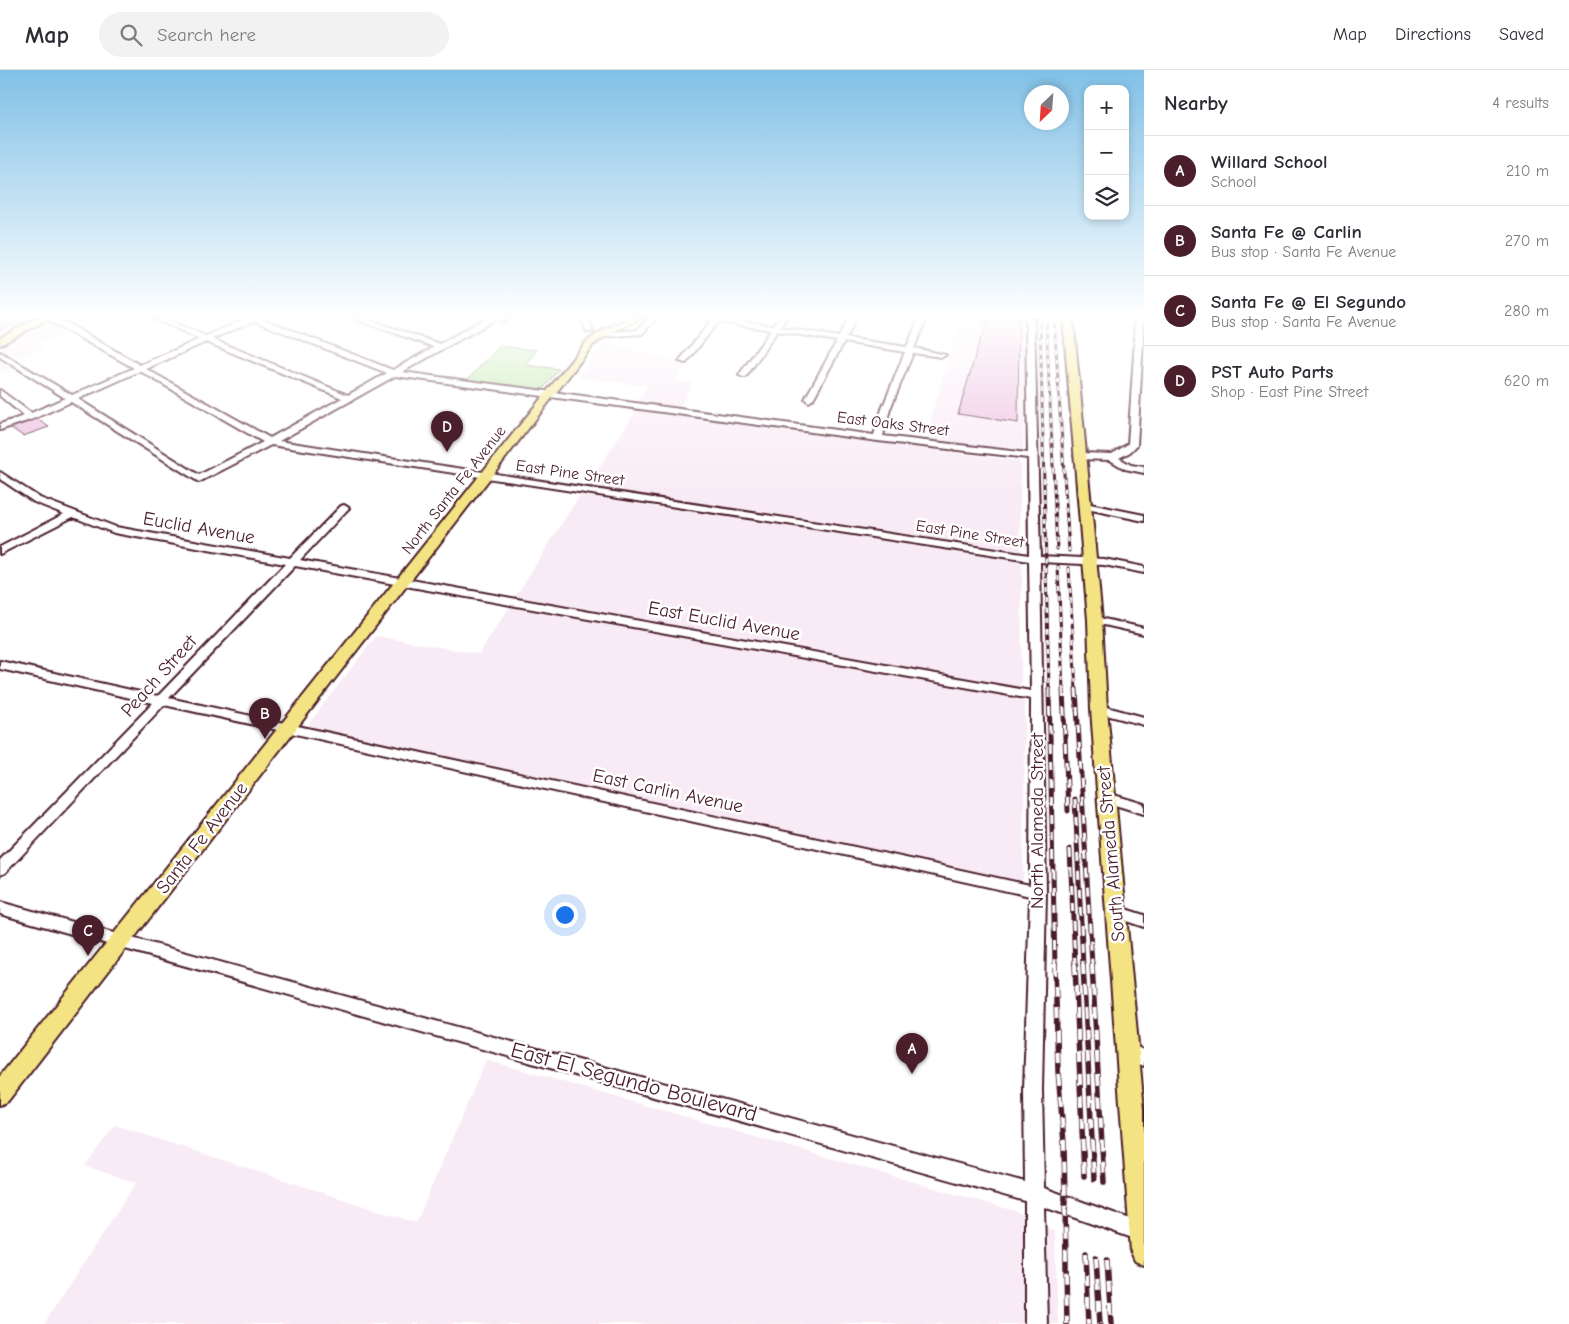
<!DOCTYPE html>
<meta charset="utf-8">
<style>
:root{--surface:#fff;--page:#f2f2f3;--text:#2b2b33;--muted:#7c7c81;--line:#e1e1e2;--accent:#4a1f2b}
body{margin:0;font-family:"Comic Neue",sans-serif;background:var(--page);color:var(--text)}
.controls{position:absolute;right:15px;top:15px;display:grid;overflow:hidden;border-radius:10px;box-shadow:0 2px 8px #0003}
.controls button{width:45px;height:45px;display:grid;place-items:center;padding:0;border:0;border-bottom:1px solid var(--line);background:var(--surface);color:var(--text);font:25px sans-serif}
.compass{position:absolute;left:1024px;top:15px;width:45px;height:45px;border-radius:50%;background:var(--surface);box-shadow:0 2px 8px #0003;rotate:205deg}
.you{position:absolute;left:564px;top:844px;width:18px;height:18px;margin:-12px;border:4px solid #fff;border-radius:50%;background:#1a73e8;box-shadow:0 0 0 8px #1a73e833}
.badge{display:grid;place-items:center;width:32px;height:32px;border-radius:50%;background:var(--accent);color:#fff;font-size:16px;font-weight:700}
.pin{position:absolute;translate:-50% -41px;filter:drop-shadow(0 1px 2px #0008)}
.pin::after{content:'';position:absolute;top:26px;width:18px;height:15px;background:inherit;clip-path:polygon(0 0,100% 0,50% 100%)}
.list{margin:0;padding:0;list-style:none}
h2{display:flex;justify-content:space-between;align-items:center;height:65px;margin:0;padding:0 20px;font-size:21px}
h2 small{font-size:16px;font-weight:400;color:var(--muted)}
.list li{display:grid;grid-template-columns:32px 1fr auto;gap:15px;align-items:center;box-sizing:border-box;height:70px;padding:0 20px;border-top:1px solid var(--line)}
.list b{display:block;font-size:19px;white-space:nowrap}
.list p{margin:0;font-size:16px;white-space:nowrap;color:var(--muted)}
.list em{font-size:16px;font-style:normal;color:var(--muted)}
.icon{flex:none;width:28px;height:28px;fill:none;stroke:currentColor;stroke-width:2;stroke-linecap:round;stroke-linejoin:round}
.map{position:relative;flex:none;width:1144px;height:1254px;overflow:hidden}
header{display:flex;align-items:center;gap:30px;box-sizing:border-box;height:70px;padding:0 25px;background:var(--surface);border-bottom:1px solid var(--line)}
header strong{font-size:24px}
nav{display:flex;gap:28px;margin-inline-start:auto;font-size:18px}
.search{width:350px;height:45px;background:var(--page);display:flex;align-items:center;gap:12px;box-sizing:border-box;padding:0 18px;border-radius:28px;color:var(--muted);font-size:19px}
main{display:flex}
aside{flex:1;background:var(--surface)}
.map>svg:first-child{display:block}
</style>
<header>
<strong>Map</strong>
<div class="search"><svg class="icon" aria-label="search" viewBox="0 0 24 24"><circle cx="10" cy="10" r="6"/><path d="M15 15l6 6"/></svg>Search here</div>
<nav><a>Map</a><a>Directions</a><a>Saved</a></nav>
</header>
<main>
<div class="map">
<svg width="1144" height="1254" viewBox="0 0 1144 1254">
<rect width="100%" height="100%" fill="#fff"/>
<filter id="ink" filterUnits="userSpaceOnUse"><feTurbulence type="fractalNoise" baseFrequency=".02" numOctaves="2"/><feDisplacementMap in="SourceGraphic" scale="10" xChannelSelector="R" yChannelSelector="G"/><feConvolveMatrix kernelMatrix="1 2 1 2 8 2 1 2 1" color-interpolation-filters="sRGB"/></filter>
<g filter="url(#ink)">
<g fill="#f9ebf5">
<path d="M 0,248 L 83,248 L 63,259 L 70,263 L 37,273 L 45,279 L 14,288 L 24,296 L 0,303 Z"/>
<path d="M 961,248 L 1027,248 L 1023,384 L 928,372 L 931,347 Z"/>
<path d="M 604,273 L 686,293 L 676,311 L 693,313 L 679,338 L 637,332 L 647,316 L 578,307 Z"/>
<path d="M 637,339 L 1020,391 L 1020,482 L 587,417 Z"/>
<path d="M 580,425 L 1022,491 L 1021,618 L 515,527 Z"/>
<path d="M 510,536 L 1019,627 L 1025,633 L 1023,810 L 1015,812 L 309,658 L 310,652 L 376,566 L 479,584 Z"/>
<path d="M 486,990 L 1015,1141 L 1055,1162 L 1058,1254 L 44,1254 L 136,1113 L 85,1096 L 115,1055 L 416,1153 Z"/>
</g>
<path fill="#b9e5a3" stroke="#828267" d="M 500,276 L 537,280 L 525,295 L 559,299 L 543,319 L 467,310 Z"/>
<g fill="#ecbcde" stroke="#4a1f2b">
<path d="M 0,248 L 33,248 L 16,256 L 10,255 L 0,260 Z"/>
<path d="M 988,248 L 1019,248 L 1018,353 L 958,344 L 981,266 L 983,266 Z"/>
<path d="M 37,349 L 49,357 L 23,366 L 11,358 Z"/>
</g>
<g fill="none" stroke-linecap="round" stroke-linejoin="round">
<defs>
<g id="minor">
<path d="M 44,248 L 58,248 L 140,295 L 200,269 L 152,248 L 162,248 L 206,266 L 247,248 L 260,248 L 393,300 L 434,277 L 352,248 L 363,248 L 440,274 L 486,248 L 493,248 L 493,251 L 402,302 L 874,365 L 882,339 L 905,282 L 844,272 L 813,329 L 809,332 L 805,329 L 837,271 L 777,261 L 746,307 L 743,307 L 739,305 L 771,260 L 718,252 L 686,293 L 679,291 L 711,251 L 703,248 L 722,248 L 773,256 L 779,248 L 786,248 L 780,257 L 839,267 L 849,248 L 856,248 L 846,268 L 907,277 L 919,248 L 927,248 L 914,278 L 946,285 L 942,287 L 913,283 L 890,339 L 883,366 L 1028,383 L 1026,248 L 1034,248 L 1040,486 L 1104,489 L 1144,497 L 1144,503 L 1104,495 L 1040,492 L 1046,822 L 1042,1020 L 1044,1118 L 1144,1154 L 1144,1172 L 1044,1137 L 1047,1254 L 1025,1254 L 1025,1131 L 0,844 L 0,832 L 1025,1112 L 1024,1020 L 1030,826 L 164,635 L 5,803 L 0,805 L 0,790 L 153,633 L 0,599 L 0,591 L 158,626 L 285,494 L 114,463 L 73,447 L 0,484 L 0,477 L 64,444 L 34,432 L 0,409 L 0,402 L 40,428 L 116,457 L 290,488 L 341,436 L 344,435 L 349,438 L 347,440 L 300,490 L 1031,621 L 1029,491 L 271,375 L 199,412 L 71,332 L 33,349 L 0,360 L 0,354 L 24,346 L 0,326 L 0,320 L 31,343 L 65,328 L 0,287 L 0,282 L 72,325 L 134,298 ZM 254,251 L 387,303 L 348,325 L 212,269 ZM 206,272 L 342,328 L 270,368 L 146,299 ZM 140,301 L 263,372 L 199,405 L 78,329 ZM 395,306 L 878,371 L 1028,388 L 1029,485 L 279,371 ZM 295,496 L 1031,629 L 1030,815 L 169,628 Z"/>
<path d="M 502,248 L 510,248 L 504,252 L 500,250 Z"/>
<path d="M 581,248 L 588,248 L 593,262 L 587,262 Z"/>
<path d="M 649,248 L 657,248 L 642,264 L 600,267 L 596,265 L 600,263 L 637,260 Z"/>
<path d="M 1134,248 L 1142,248 L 1143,270 L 1137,375 L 1130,382 L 1119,388 L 1131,395 L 1144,397 L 1144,403 L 1125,399 L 1110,390 L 1079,389 L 1074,386 L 1079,383 L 1112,384 L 1128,374 L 1135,270 Z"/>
<path d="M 1085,433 L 1144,445 L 1144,451 L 1082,438 L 1082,434 Z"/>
<path d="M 1095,547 L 1144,558 L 1144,564 L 1091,552 L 1089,550 L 1091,548 Z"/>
<path d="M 1099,635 L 1144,647 L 1144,655 L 1095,642 L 1093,639 L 1095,636 Z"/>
<path d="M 1107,723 L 1144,734 L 1144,744 L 1102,731 L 1100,728 L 1102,725 Z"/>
<path d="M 1116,836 L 1144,845 L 1144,857 L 1111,846 L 1108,842 L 1111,838 Z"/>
<path d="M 1128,974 L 1144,980 L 1144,996 L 1122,987 L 1119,982 L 1122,977 Z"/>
</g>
<g id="major">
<path d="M 37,248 L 50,248 L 0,275 L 0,268 Z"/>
<path d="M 629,248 L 642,248 L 609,264 L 593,275 L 8,1031 L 0,1035 L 0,1006 L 587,271 L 603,260 Z"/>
<path d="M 1063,248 L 1073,248 L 1102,550 L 1107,639 L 1144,1039 L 1144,1195 L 1135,1191 L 1131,1182 L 1091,639 L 1088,550 Z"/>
</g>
</defs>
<use href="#minor" stroke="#4a1f2b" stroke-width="4"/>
<use href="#major" stroke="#4a1f2b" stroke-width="4"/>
<use href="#minor" fill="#fff" fill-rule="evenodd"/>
<use href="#major" fill="#f4e382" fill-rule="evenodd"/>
<defs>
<g id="rail-far2">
<path d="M 1040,248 L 1049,620"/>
<path d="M 1046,248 L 1057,479"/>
<path d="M 1054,248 L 1069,481"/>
<path d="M 1058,496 L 1063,620"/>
<path d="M 1069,498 L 1076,620"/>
</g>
<g id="rail-far1">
<path d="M 1049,619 L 1055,895"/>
<path d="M 1063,619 L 1068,741"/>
<path d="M 1076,619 L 1092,895"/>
<path d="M 1075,729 L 1083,895"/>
<path d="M 1070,779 L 1075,895"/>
</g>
<g id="rail">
<path d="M 1055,894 L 1058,1001 L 1064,1073 L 1067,1254"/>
<path d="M 1075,894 L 1084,1106"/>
<path d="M 1083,894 L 1094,1109"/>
<path d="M 1092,894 L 1104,1112"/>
<path d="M 1086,1183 L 1089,1254"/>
<path d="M 1096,1187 L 1100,1254"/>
<path d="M 1107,1190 L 1111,1254"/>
</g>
</defs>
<use href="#rail-far2" stroke="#4a1f2b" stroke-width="3"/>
<use href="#rail-far1" stroke="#4a1f2b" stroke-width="5"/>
<use href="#rail" stroke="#4a1f2b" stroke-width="5.5"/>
<use href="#rail-far2" stroke="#fff" stroke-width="2" stroke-dasharray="5" stroke-linecap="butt"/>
<use href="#rail-far1" stroke="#fff" stroke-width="3" stroke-dasharray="9" stroke-linecap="butt"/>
<use href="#rail" stroke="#fff" stroke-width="4" stroke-dasharray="11" stroke-linecap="butt"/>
</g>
</g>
<linearGradient id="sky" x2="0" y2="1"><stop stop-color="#80c0e6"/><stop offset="0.58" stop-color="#fff"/><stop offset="1" stop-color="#fff" stop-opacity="0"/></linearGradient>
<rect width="1144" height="424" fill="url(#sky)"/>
<g text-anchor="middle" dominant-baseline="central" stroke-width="5" stroke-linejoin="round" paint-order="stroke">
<g font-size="16" fill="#4a1f2b" stroke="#fff">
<text transform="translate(893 354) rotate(7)">East Oaks Street</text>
<text transform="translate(570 403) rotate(8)">East Pine Street</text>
<text transform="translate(454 420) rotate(-52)">North Santa Fe Avenue</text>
<text transform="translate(970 464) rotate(9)">East Pine Street</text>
</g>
<g font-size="19" fill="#4a1f2b" stroke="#fff">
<text transform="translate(199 458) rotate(10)">Euclid Avenue</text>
<text transform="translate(724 551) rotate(10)">East Euclid Avenue</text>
<text transform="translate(159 606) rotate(-48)">Peach Street</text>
<text transform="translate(668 721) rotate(12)">East Carlin Avenue</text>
<text transform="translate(1037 751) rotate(-90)">North Alameda Street</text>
<text transform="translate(202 768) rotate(-52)">Santa Fe Avenue</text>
<text transform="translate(1111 784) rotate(-95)">South Alameda Street</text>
</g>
<g font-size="22" fill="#4a1f2b" stroke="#fff">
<text transform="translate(634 1012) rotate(15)">East El Segundo Boulevard</text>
</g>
</g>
</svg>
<div class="controls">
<button>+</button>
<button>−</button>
<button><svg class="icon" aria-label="layers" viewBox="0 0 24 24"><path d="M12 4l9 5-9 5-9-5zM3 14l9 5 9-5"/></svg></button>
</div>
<svg class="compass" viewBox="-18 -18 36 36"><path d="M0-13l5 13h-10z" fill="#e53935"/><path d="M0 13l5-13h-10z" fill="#7c7c81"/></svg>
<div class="you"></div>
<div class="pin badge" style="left:912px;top:1004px">A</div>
<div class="pin badge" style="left:265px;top:669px">B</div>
<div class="pin badge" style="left:88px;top:886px">C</div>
<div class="pin badge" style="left:447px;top:382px">D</div>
</div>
<aside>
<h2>Nearby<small>4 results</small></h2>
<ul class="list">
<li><span class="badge">A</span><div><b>Willard School</b><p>School</p></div><em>210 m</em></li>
<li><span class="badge">B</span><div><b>Santa Fe @ Carlin</b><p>Bus stop · Santa Fe Avenue</p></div><em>270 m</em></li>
<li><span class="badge">C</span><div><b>Santa Fe @ El Segundo</b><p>Bus stop · Santa Fe Avenue</p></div><em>280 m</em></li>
<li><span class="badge">D</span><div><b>PST Auto Parts</b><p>Shop · East Pine Street</p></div><em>620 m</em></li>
</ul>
</aside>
</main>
